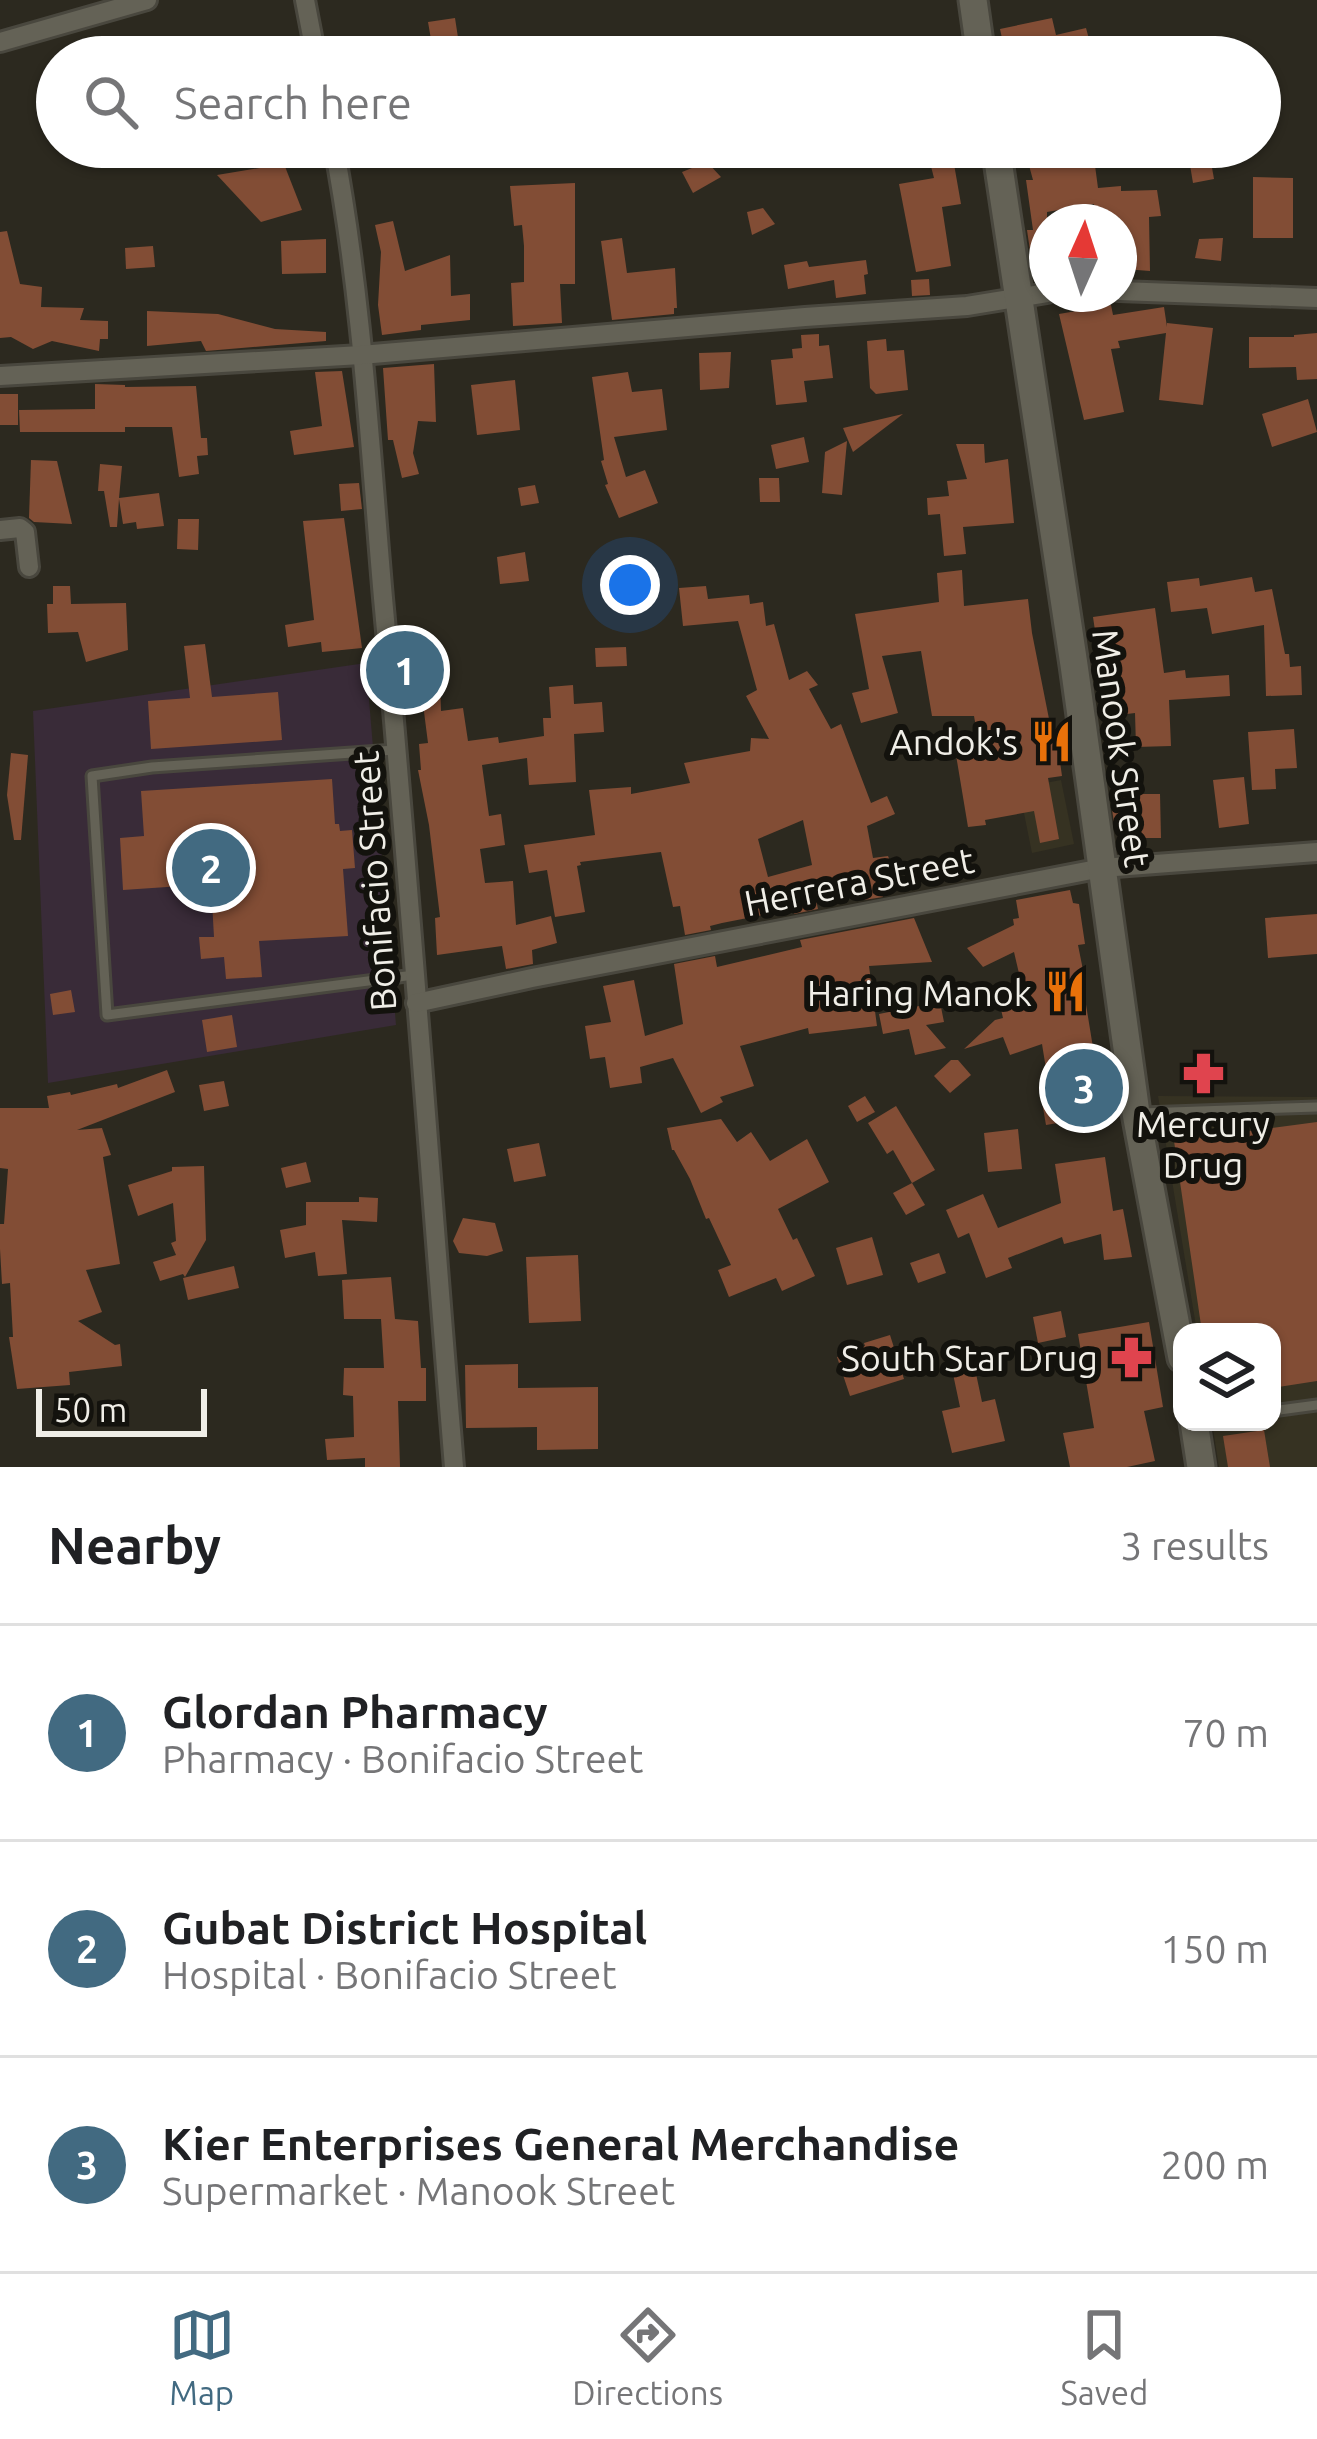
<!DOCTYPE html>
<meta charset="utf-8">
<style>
:root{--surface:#fff;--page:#f2f2f2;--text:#202124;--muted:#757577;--line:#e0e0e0;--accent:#426a81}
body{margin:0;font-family:Ubuntu,sans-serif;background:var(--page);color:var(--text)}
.controls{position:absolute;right:36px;bottom:36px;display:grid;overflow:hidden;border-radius:24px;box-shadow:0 3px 9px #0004}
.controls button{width:108px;height:108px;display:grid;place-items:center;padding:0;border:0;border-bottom:3px solid var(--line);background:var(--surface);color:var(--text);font:60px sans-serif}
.compass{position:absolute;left:1029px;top:204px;width:108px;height:108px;border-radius:50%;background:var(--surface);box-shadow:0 3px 9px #0004;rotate:3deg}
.scale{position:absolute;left:36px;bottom:30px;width:171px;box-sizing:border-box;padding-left:12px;border:6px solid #f0eee7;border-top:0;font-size:33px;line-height:42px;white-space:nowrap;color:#f0eee7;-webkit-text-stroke:9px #13120d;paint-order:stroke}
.you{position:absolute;left:630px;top:585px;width:42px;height:42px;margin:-30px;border:9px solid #fff;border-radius:50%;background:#1a73e8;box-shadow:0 0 0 18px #1a73e833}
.badge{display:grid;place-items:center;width:78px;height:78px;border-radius:50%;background:var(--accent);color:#fff;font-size:39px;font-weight:700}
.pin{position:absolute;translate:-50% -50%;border:6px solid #fff;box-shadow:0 3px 12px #0006}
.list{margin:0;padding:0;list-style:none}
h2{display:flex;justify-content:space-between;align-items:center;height:156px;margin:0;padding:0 48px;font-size:51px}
h2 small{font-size:39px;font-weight:400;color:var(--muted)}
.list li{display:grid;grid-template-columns:78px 1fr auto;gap:36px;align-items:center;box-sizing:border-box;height:216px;padding:0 48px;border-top:3px solid var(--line)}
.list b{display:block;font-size:45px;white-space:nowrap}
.list p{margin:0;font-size:39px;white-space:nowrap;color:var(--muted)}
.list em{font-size:39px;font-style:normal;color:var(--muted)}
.icon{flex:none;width:66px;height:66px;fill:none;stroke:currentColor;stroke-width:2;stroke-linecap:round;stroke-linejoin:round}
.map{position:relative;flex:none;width:1317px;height:1467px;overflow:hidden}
.search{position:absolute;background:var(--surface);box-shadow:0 3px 9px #0004;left:36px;right:36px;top:36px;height:132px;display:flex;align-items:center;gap:30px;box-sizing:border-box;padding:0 42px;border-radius:66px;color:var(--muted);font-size:45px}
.sheet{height:804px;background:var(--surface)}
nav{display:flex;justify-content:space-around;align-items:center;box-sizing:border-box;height:168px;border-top:3px solid var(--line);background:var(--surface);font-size:33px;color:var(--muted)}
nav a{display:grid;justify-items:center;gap:6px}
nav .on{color:var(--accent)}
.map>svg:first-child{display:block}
</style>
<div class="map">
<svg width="1317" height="1467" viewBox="0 0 1317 1467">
<rect width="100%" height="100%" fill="#2c291f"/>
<g fill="#363222">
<path d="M 1061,780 L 1074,844 L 1032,853 L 1019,788 Z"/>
<path d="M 1158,1096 L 1317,1097 L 1317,1467 L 1219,1467 L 1212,1422 L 1272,1422 L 1272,1332 L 1197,1332 Z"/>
</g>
<path fill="#392b38" d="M 366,663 L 396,1025 L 48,1083 L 33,711 Z"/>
<g fill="#824d35" fill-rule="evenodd">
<path d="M 455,18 L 459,44 L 448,45 L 445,57 L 434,57 L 428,22 Z"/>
<path d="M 1052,18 L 1056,35 L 1086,28 L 1092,50 L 1076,54 L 1077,57 L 1006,57 L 1000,29 Z"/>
<path d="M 926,147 L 951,147 L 961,204 L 942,207 L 951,266 L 916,272 L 899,184 L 934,178 Z"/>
<path d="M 1024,147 L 1086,147 L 1089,160 L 1094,158 L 1098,188 L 1121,186 L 1121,191 L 1157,190 L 1161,216 L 1149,217 L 1150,271 L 1124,269 L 1119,246 L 1119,217 L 1095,219 L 1094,204 L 1047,212 L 1047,271 L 1033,271 L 1027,230 L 1033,230 L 1026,180 L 1033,180 Z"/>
<path d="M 707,162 L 721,177 L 693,193 L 682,172 Z"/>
<path d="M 1211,162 L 1214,179 L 1193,183 L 1190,165 Z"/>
<path d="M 284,164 L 302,210 L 261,222 L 217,175 Z"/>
<path d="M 1253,177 L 1293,178 L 1293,238 L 1253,238 Z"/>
<path d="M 575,183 L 575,284 L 560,284 L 562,323 L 513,326 L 511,283 L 524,282 L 524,246 L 522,225 L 514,226 L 510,186 Z"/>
<path d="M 763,208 L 775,224 L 752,235 L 747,212 Z"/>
<path d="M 393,221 L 405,271 L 450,255 L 451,296 L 470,294 L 470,320 L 421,325 L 421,330 L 382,335 L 378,305 L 381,252 L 375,225 Z"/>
<path d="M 7,231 L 20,284 L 42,287 L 41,307 L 84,308 L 80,320 L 108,321 L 108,339 L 100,339 L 99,351 L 52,341 L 33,349 L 11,337 L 0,338 L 0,232 Z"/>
<path d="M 622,238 L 627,273 L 675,268 L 677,308 L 674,308 L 674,314 L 612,320 L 601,241 Z"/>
<path d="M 1223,238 L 1221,261 L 1195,258 L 1199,239 Z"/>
<path d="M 326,239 L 326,273 L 282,274 L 281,241 Z"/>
<path d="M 153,246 L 155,267 L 126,269 L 125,248 Z"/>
<path d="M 866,260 L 868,274 L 864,275 L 866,294 L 836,298 L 834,280 L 788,289 L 784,265 L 807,261 L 809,267 Z"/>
<path d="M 929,279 L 930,295 L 912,296 L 911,280 Z"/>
<path d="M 1111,305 L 1113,315 L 1164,307 L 1167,327 L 1167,323 L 1213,328 L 1203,405 L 1159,400 L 1166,333 L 1118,341 L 1120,348 L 1111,349 L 1124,412 L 1084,420 L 1059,314 Z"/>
<path d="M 147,311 L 218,314 L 275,329 L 326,332 L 326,341 L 206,351 L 201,341 L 147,346 Z"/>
<path d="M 1317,333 L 1317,379 L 1297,380 L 1296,367 L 1249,368 L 1249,337 L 1294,337 L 1294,335 Z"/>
<path d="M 819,334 L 819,346 L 829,345 L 833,378 L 804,381 L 807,402 L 776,405 L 771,360 L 793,358 L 792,349 L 802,348 L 801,335 Z"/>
<path d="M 886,339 L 887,351 L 904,350 L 908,390 L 876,394 L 870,388 L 867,341 Z"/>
<path d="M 731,352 L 729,388 L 700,390 L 699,353 Z"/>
<path d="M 434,364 L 436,422 L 418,421 L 413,453 L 419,474 L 402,478 L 393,440 L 388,440 L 383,368 Z"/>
<path d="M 342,371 L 354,447 L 294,455 L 290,431 L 322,426 L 315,372 Z"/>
<path d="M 628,372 L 632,392 L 662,389 L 667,430 L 614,437 L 626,477 L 645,470 L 658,503 L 619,518 L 605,485 L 608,484 L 601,461 L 604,460 L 592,377 Z"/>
<path d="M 515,380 L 520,430 L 477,435 L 471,385 Z"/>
<path d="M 95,384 L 125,385 L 125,387 L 196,386 L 201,438 L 207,438 L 208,455 L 197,456 L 199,474 L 179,477 L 172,427 L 125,427 L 125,432 L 20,432 L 19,410 L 95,409 Z"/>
<rect x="0" y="394" width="18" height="31"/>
<path d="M 1308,399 L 1317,432 L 1272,447 L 1262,414 Z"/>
<path d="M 903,414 L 853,452 L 843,428 Z"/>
<path d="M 804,437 L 809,462 L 776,469 L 771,445 Z"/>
<path d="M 847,441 L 842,495 L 822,493 L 825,452 Z"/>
<path d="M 956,444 L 984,444 L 985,463 L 1008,459 L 1014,523 L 963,527 L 966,554 L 944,556 L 940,514 L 928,515 L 927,498 L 949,496 L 947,481 L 967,479 Z"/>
<path d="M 31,460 L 57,461 L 72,524 L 34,522 L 29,518 Z"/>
<path d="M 100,464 L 122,466 L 119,498 L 159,493 L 164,526 L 137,529 L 136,522 L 123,524 L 119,499 L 117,527 L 110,527 L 104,491 L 98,491 Z"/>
<path d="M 759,478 L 779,478 L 780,502 L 760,502 Z"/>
<path d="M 359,483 L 362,509 L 341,511 L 339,484 Z"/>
<path d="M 535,485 L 539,503 L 521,506 L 518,488 Z"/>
<path d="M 344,518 L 362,648 L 322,652 L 321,642 L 288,647 L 285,625 L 314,620 L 303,521 Z"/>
<path d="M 178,519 L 199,519 L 198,550 L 177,549 Z"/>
<path d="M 525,552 L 529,581 L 500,584 L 497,557 Z"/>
<path d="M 962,570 L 964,606 L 1028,599 L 1032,633 L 1052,734 L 1056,733 L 1062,776 L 1048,778 L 1059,839 L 1040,843 L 1034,811 L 985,820 L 986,825 L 968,827 L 956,755 L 980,750 L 974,716 L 932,716 L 921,651 L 882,656 L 898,713 L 861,723 L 852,693 L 869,689 L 855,614 L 939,602 L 937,573 Z"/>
<path d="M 1252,577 L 1255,592 L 1272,589 L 1285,654 L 1289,654 L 1290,667 L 1301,666 L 1302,695 L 1266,696 L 1264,625 L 1212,634 L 1207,608 L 1171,612 L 1167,582 L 1199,578 L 1200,586 Z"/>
<path d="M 53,586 L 70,586 L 71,604 L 126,603 L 128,650 L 86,662 L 78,632 L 48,633 L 47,604 L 53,604 Z"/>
<path d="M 706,586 L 708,599 L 749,595 L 750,604 L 763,602 L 766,626 L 774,624 L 789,680 L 807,671 L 818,685 L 809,689 L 831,729 L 841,724 L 871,803 L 887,796 L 895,814 L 867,826 L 873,858 L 888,856 L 899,883 L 881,886 L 883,897 L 864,900 L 860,883 L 814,891 L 818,909 L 794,914 L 793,909 L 722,923 L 710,926 L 711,930 L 685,935 L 680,906 L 673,907 L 661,852 L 580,862 L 581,865 L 577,866 L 585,912 L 555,917 L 547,870 L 529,873 L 524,845 L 595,835 L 589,790 L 631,787 L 631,794 L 690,783 L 684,763 L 750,751 L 751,738 L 769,739 L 746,696 L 757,690 L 738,621 L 683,626 L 679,588 ZM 803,820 L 812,865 L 768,877 L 758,839 Z"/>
<path d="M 1155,608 L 1164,673 L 1185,670 L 1186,678 L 1229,675 L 1230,696 L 1169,700 L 1171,746 L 1136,747 L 1135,713 L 1127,714 L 1126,705 L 1113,706 L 1107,650 L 1098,651 L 1093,617 Z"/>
<path d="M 205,644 L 212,697 L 278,692 L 282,740 L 151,749 L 148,701 L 190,698 L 184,646 Z"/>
<path d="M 626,647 L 627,666 L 596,667 L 595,648 Z"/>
<path d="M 440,678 L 441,711 L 463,708 L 468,741 L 498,737 L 499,743 L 544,736 L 543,718 L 551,718 L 549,687 L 573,685 L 574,704 L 602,702 L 604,732 L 574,734 L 576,782 L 529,785 L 527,758 L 482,765 L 489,816 L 501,814 L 505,845 L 480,849 L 485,883 L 513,881 L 516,925 L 551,916 L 557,943 L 532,950 L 533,964 L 506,969 L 502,946 L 437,955 L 435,918 L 440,917 L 429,825 L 418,770 L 421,770 L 419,744 L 428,743 L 423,704 L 420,704 L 419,679 Z"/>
<path d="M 1294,729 L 1297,768 L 1275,769 L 1276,789 L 1252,790 L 1248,732 Z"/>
<path d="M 11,753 L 28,755 L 21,840 L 14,840 L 7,795 Z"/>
<path d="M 1244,777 L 1249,824 L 1219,828 L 1213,780 Z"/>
<path d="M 332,779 L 335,824 L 339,824 L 340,831 L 352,830 L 355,868 L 343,869 L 348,936 L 259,941 L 262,977 L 226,979 L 224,957 L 201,959 L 199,937 L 214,937 L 211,884 L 123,890 L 120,838 L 144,836 L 141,791 Z"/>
<path d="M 1110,794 L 1160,794 L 1161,838 L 1122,838 L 1115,831 Z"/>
<path d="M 1070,890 L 1073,903 L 1079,904 L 1085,944 L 1078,945 L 1085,980 L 1082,980 L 1096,1066 L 1084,1068 L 1093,1117 L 1046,1125 L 1042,1102 L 1051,1100 L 1042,1044 L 1010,1055 L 1003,1037 L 964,1049 L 995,1020 L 1003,1018 L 999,1001 L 1024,995 L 1014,952 L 983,967 L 967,948 L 1014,925 L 1013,919 L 1019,918 L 1016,900 Z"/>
<path d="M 1317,914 L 1317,954 L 1268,958 L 1265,918 Z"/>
<path d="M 914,918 L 932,962 L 869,966 L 877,1026 L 809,1034 L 808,1028 L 740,1046 L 754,1086 L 720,1097 L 723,1102 L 701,1113 L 673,1058 L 640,1067 L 642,1083 L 610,1088 L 605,1057 L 590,1059 L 585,1026 L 611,1022 L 603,986 L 634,980 L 645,1036 L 683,1024 L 674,964 L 715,956 L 717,967 L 802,947 L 800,940 Z"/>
<path d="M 71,990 L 75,1012 L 53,1015 L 50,994 Z"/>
<path d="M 902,1000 L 909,1008 L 940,1002 L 944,1022 L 926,1025 L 946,1048 L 915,1055 L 909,1029 L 883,1034 L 879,1014 L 904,1009 Z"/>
<path d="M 232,1015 L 237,1047 L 207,1052 L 202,1020 Z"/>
<path d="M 951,1060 L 958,1060 L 971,1075 L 950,1093 L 934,1076 Z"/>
<path d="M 167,1070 L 175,1092 L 77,1130 L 102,1128 L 111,1155 L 103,1157 L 120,1264 L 86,1270 L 102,1312 L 78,1321 L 115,1345 L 120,1344 L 122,1366 L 69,1372 L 70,1385 L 17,1389 L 9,1337 L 13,1337 L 10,1283 L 2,1284 L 0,1249 L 0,1224 L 4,1224 L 8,1169 L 0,1168 L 0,1108 L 49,1108 L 47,1096 L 70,1092 L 71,1095 L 117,1084 L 118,1088 Z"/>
<path d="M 224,1081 L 229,1106 L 204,1111 L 199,1085 Z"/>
<path d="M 865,1096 L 875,1112 L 857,1122 L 848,1106 Z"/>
<path d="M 896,1106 L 935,1170 L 912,1183 L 893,1150 L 887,1154 L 868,1123 Z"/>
<path d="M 721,1119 L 737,1142 L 751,1132 L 770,1161 L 807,1139 L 829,1182 L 778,1209 L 793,1240 L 797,1238 L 815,1276 L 782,1291 L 776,1278 L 729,1297 L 718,1270 L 731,1265 L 709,1218 L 706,1219 L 690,1179 L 674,1150 L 672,1150 L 667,1128 Z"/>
<path d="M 1317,1122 L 1317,1381 L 1272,1388 L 1272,1332 L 1202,1332 L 1174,1141 Z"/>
<path d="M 1018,1129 L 1022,1169 L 988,1172 L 984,1133 Z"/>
<path d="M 539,1143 L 546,1176 L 514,1182 L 507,1149 Z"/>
<path d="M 1105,1157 L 1113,1211 L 1123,1209 L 1132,1257 L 1104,1260 L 1101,1234 L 1064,1244 L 1062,1237 L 1008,1258 L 1012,1268 L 986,1278 L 969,1233 L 958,1238 L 946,1210 L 983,1194 L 998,1228 L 1061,1203 L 1055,1164 Z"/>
<path d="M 306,1162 L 311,1182 L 286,1188 L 281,1168 Z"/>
<path d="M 204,1166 L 206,1240 L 185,1277 L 183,1274 L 160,1281 L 153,1262 L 176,1255 L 171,1243 L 176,1241 L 173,1203 L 138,1216 L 128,1185 L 172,1171 L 172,1167 Z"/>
<path d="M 912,1183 L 925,1205 L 906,1215 L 893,1193 Z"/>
<path d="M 359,1197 L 378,1198 L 377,1222 L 342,1220 L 347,1274 L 318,1276 L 315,1252 L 285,1258 L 280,1230 L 306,1225 L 306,1202 L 359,1202 Z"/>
<path d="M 463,1218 L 495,1223 L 503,1251 L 487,1256 L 459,1253 L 453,1241 Z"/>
<path d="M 872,1237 L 883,1275 L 847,1285 L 836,1248 Z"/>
<path d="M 939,1253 L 946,1273 L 918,1283 L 910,1263 Z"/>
<path d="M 578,1255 L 581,1321 L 529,1323 L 526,1257 Z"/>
<path d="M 234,1266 L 239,1288 L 188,1300 L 183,1278 Z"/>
<path d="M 391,1277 L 395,1319 L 418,1321 L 421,1368 L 426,1368 L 426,1401 L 398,1401 L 400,1467 L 365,1467 L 365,1458 L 327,1460 L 325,1439 L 354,1437 L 353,1396 L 343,1395 L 344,1368 L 384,1368 L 381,1319 L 344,1319 L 342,1280 Z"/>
<path d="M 1061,1311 L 1066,1337 L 1038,1343 L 1033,1317 Z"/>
<path d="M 1149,1322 L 1163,1407 L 1144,1411 L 1155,1461 L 1127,1467 L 1070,1467 L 1063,1433 L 1094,1428 L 1078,1334 Z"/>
<path d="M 890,1335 L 904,1379 L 850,1396 L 837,1357 L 865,1346 L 864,1343 Z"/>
<path d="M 971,1350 L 982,1402 L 995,1399 L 1005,1441 L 952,1453 L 942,1411 L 960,1407 L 949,1355 Z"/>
<path d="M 518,1364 L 518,1388 L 598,1387 L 598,1449 L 537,1450 L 537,1427 L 466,1428 L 465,1365 Z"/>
<path d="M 1264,1430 L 1270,1467 L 1228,1467 L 1223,1436 Z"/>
</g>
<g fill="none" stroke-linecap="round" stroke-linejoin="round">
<defs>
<g id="service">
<path d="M 395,750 L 152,767 L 92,776 L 107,1015 L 414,975"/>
<path d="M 1142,1113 L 1317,1107"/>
<path d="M 1272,1411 L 1317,1405"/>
</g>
<g id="minor">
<path d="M 305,0 L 316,57"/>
<path d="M 0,42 L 147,0"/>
<path d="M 334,147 C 362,295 370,448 383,598 C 410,887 430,1177 454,1467"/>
<path d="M 1119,291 L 1317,298"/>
<path d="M 0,376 L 361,355 L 805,317 L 967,306 L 1047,293"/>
<path d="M 0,530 L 20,528 L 25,532 L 29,567"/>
<path d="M 416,1003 L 532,978 L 1102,868 L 1317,852"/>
</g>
<g id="secondary">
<path d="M 973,0 L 981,57"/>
<path d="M 996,147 L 1074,665 L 1136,1113 L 1182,1358"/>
<path d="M 1194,1422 L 1201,1467"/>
</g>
</defs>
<use href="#service" stroke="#49473e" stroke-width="15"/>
<use href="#minor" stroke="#49473e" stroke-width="24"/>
<use href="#secondary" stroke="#49473e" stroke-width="33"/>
<use href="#service" stroke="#646256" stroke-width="9"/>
<use href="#minor" stroke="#646256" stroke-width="18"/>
<use href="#secondary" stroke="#646256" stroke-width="27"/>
</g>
<defs>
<symbol id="restaurant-bare" viewBox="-9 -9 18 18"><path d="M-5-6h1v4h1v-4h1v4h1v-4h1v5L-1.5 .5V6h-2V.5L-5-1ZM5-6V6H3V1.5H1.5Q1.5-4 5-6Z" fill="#e8710a" stroke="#13120d" stroke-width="2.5" paint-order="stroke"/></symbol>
<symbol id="pharmacy-bare" viewBox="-9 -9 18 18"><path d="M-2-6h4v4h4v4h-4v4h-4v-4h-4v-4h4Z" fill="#e0444e" stroke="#13120d" stroke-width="2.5" paint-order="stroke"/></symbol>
</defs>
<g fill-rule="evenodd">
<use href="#restaurant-bare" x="1022" y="712" width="59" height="59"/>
<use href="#restaurant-bare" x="1036" y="962" width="59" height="59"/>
<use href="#pharmacy-bare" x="1174" y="1044" width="59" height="59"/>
<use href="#pharmacy-bare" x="1102" y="1328" width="59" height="59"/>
</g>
<g text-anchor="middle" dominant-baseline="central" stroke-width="12" stroke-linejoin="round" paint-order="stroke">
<g font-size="36" fill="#f0eee7" stroke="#13120d" text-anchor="end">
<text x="1018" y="741">Andok's</text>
<text x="1032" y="992">Haring Manok</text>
<text x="1203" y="1123" text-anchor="middle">Mercury<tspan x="1203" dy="41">Drug</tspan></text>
<text x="1098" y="1357">South Star Drug</text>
</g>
<g font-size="36" fill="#f0eee7" stroke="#13120d">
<text transform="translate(1122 748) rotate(82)">Manook Street</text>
<text transform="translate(374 881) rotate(-94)">Bonifacio Street</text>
<text transform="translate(859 881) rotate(-11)">Herrera Street</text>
</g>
</g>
</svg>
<div class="controls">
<button><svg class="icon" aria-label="layers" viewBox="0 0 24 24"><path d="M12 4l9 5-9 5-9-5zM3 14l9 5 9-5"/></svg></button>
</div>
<svg class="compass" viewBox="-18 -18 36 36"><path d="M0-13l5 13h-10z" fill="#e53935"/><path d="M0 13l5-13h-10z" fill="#757577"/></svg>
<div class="scale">50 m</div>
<div class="you"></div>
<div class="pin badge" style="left:405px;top:670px">1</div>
<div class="pin badge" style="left:211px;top:868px">2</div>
<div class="pin badge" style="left:1084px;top:1088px">3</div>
<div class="search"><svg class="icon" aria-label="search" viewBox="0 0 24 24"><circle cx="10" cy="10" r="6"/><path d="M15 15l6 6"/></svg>Search here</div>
</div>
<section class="sheet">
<h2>Nearby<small>3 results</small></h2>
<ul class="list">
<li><span class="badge">1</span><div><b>Glordan Pharmacy</b><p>Pharmacy · Bonifacio Street</p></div><em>70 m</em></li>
<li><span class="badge">2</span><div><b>Gubat District Hospital</b><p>Hospital · Bonifacio Street</p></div><em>150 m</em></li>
<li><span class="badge">3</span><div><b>Kier Enterprises General Merchandise</b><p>Supermarket · Manook Street</p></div><em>200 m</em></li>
</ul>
</section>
<nav>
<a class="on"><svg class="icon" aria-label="map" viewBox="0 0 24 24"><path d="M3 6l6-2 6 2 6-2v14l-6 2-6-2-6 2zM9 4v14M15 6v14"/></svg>Map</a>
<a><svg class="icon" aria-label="directions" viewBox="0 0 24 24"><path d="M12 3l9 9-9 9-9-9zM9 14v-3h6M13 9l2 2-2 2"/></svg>Directions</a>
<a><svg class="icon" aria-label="saved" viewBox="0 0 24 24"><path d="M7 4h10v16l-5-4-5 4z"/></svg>Saved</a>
</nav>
